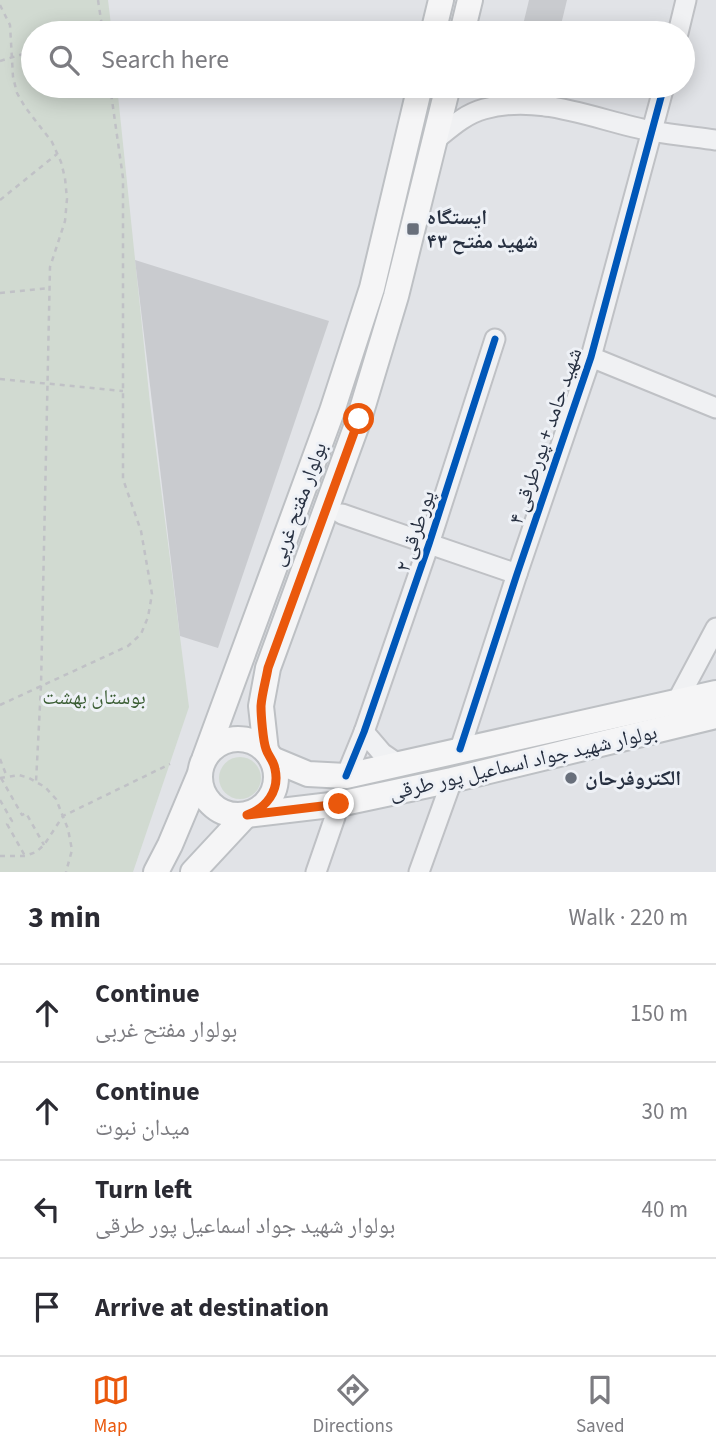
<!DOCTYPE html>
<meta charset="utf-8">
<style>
:root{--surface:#fff;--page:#f7f7f7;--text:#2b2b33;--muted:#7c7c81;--line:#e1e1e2;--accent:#ea580c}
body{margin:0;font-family:"Source Sans 3","Noto Naskh Arabic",sans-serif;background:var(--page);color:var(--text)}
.stop{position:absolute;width:21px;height:21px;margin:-16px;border:5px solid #ea580c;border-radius:50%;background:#fff}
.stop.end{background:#ea580c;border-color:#fff;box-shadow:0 2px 7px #0008}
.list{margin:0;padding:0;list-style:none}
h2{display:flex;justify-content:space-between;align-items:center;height:91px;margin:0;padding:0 28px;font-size:30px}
h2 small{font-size:23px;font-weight:400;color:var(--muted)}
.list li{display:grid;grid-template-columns:46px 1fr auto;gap:21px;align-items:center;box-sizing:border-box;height:98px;padding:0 28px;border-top:2px solid var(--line)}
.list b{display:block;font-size:26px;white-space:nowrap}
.list p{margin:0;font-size:23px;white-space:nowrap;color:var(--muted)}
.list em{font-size:23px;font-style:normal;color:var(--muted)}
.icon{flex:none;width:38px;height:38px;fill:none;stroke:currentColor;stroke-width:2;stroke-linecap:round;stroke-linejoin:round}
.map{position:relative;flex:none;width:716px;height:872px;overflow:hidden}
.search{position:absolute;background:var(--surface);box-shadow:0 4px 18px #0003;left:21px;right:21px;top:21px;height:77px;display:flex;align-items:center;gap:18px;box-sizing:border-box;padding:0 24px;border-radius:38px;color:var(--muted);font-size:26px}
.sheet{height:483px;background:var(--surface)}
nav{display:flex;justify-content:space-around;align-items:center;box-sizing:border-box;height:98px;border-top:2px solid var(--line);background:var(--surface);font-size:19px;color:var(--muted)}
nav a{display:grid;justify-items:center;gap:4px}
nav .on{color:var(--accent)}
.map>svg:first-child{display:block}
</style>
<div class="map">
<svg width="716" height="872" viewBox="0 0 716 872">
<rect width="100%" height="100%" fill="#e1e3e7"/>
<g fill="#d1dad1">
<path d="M 0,0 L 108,0 L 112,33 L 33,33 L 33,86 L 117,86 L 150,403 L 189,707 L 133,872 L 0,872 Z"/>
<circle cx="240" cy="778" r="21"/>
</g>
<g fill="#c9cbcf">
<path d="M 529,0 L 567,0 L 559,33 L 538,33 L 522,29 Z"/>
<path d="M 135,260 L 329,321 L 218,648 L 180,636 Z"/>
</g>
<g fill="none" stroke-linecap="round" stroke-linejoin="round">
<defs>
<g id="minor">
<path d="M 678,33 L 686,0"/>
<path d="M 519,86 L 546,106"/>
<path d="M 435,140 C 450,128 465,114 484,109 C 540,93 598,121 652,131 C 673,135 695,137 716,140"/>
<path d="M 591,357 L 716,408"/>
<path d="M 342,514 L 517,574"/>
<path d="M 676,703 L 716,628"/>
<path d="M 364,732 L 382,753 L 398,764"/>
<path d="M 460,749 L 517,574 L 591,357 L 664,86"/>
<path d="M 346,776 L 364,732 L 429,544 L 495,339"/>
<path d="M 316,872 L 335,817"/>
<path d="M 419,872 L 452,780"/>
</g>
<g id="major">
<path d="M 433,33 L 441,0"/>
<path d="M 462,33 L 470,0"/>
<circle cx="238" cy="777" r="38"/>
<path d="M 266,751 L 261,706 L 268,668 L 359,419 L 396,296 L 448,86"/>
<path d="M 205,757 L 332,411 L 372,288 L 420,86"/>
<path d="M 272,759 L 308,774 L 346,776 L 716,693"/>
<path d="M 246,815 L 339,804 L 452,780 L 716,716"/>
<path d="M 156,872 L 170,845 L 199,776"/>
<path d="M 193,872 L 246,815"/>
</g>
</defs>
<use href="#minor" stroke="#bfc1c5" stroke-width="23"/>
<use href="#major" stroke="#bdc0c4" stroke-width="28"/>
<g stroke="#c0c1c6" stroke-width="2.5" stroke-dasharray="5 5" stroke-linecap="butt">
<path d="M 98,0 L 103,33"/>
<path d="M 0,5 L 10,25 L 13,77 L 17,93 L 25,107 L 52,142 L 61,162 L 65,178 L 67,199 L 65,221 L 50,267 L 41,686 L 36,782"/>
<path d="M 91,33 L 102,30"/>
<path d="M 0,61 L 33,51"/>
<path d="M 0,200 L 57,154"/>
<path d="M 0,293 L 49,288"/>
<path d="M 0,379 L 123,391"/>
<path d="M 0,705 L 128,646 L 141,634 L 148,617 L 152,594 L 141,531 L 123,479 L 123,178 L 110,86"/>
<path d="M 0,759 L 7,777"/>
<path d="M 0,778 L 19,775 L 29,778 L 45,787 L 56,799 L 68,829 L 72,850 L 66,872"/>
<path d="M 1,778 L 22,815 L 26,813 L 44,845"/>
<path d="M 0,800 L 12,821 L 7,824 L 25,856"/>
<path d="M 0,856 L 25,856 L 36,852 L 44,845 L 63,816 L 170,764"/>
</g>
<use href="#minor" stroke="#f0f1f3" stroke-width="19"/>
<use href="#major" stroke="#f5f5f6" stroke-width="24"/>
<defs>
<g id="cycleway">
<path d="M 460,749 L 517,574 L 591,357 L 664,86"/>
<path d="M 346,776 L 364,732 L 429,544 L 495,339"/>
</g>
</defs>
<use href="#cycleway" stroke="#eef1f6" stroke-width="11"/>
<use href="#cycleway" stroke="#0057b8" stroke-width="7"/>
</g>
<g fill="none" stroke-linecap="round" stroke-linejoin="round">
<path stroke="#ea580c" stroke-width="9" d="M 339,804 L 247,815 C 266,808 280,791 275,769 C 274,761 268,756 266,749 C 263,741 261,715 261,706 C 262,693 266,680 268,668 L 359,419"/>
</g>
<g fill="#686f7b" stroke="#eef1f6" stroke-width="2.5">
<rect x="406" y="222" width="14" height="14" rx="3.5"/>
<circle cx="571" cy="778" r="7"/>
</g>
<g text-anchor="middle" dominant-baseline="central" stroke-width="6" stroke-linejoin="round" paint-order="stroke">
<g font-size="21" font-weight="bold" fill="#273041" stroke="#eef1f6" text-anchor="start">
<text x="427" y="217">ایستگاه<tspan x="427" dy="24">شهید مفتح ۴۳</tspan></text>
<text x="585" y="778">الکتروفرحان</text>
</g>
<g font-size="21" fill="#273041" stroke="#eef1f6">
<text transform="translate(545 436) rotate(-71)">شهید حامد + پورطرقی ۴</text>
<text transform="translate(298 504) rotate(-70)">بولوار مفتح غربی</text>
<text transform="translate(415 531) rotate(-72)">پورطرقی ۲</text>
<text transform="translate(523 762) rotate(-13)">بولوار شهید جواد اسماعیل پور طرقی</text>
</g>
<g font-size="21" fill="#3a5d33" stroke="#eef1f6">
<text x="94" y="697">بوستان بهشت</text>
</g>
</g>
</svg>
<div class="stop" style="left:359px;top:419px"></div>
<div class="stop end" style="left:339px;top:804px"></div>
<div class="search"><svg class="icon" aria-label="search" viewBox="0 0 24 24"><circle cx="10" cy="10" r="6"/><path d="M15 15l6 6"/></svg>Search here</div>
</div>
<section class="sheet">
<h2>3 min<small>Walk · 220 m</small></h2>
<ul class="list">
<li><svg class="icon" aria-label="ahead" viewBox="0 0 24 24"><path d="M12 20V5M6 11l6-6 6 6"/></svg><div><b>Continue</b><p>بولوار مفتح غربی</p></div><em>150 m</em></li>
<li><svg class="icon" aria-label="ahead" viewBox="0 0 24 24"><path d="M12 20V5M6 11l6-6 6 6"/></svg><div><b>Continue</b><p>میدان نبوت</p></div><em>30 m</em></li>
<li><svg class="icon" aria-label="left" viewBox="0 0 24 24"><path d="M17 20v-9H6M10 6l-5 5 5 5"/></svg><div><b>Turn left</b><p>بولوار شهید جواد اسماعیل پور طرقی</p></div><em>40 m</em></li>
<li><svg class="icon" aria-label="arrive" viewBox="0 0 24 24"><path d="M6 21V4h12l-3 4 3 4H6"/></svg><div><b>Arrive at destination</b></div></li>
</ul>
</section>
<nav>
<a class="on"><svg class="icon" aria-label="map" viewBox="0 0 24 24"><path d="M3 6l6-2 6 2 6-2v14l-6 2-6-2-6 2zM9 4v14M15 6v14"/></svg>Map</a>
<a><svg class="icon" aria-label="directions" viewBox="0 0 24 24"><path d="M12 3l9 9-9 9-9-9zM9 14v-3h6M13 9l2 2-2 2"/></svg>Directions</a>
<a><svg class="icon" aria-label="saved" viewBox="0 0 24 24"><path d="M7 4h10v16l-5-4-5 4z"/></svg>Saved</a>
</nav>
